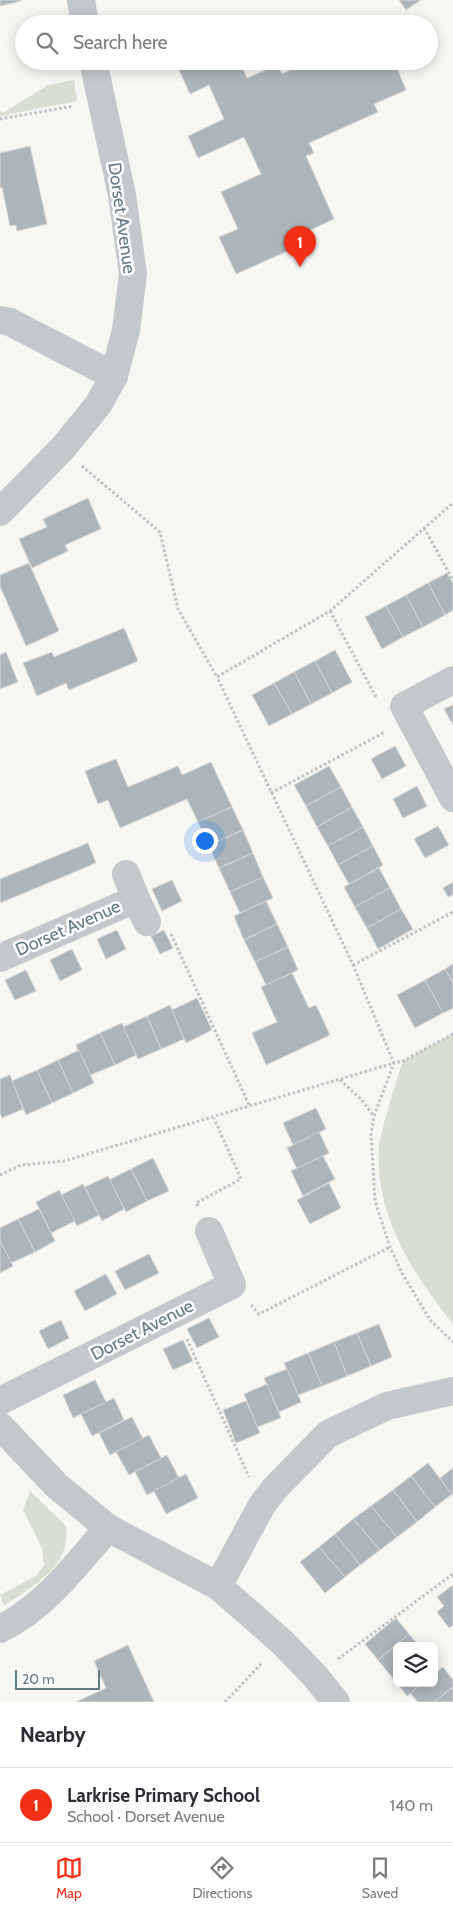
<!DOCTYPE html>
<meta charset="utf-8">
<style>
:root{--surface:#fff;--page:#f2f2f3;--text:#2b2b33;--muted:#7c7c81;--line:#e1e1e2;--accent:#f32f15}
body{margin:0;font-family:Cabin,sans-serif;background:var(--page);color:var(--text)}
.controls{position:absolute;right:15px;bottom:15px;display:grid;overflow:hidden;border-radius:8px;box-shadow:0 2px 12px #0003}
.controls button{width:45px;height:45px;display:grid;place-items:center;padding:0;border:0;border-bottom:1px solid var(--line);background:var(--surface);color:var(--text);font:25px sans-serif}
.scale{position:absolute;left:15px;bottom:12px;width:85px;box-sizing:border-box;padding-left:5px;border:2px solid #627a86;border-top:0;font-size:14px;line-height:18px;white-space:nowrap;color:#627a86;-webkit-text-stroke:4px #fff;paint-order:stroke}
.you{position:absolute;left:204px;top:840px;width:18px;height:18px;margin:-12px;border:4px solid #fff;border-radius:50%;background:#1a73e8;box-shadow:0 0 0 8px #1a73e833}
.badge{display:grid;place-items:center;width:32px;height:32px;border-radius:50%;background:var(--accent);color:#fff;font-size:16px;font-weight:700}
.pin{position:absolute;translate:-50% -41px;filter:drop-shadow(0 1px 2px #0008)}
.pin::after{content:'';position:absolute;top:26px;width:18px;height:15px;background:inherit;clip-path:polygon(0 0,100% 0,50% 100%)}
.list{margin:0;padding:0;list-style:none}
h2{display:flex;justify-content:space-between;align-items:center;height:65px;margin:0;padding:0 20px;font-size:21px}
h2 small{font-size:16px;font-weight:400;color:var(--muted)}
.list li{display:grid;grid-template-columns:32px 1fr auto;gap:15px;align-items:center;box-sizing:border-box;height:75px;padding:0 20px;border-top:1px solid var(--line)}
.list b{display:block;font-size:19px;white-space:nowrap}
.list p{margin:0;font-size:16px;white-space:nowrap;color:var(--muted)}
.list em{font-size:16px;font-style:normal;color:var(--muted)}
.icon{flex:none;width:28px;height:28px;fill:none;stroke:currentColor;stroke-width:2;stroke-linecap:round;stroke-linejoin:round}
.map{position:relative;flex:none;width:453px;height:1702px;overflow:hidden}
.search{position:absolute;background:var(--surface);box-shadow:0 2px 12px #0003;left:15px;right:15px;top:15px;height:55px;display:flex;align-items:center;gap:12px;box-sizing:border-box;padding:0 18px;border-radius:28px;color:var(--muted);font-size:19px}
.sheet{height:140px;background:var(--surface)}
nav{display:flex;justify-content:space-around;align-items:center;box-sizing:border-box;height:70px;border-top:1px solid var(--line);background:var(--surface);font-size:14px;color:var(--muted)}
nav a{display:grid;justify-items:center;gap:2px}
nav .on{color:var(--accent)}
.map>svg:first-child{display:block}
</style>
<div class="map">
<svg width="453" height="1702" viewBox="0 0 453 1702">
<rect width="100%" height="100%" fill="#f6f6f2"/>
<g fill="#d8ded2">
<path d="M 74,80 L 77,101 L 0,116 L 0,111 L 3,113 L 48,85 Z"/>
<path d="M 453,1034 L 453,1324 C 412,1273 374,1214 379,1145 C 380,1138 383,1130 384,1123 C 390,1102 396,1081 403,1061 Z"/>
<path d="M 30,1491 L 66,1526 C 72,1566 33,1586 4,1606 L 0,1595 L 36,1576 L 44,1565 L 42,1548 L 23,1510 Z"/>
</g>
<g fill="#abb5ba" stroke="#d7d7d5">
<path d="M 0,0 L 21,0 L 21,1 L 0,6 Z"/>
<path d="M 399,0 L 421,0 L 406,10 Z"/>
<path d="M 175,61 L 199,61 L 200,63 L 203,61 L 215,61 L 215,63 L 239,61 L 247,78 L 278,65 L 282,74 L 310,61 L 394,61 L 406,90 L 374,104 L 378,112 L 309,143 L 314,153 L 306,156 L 334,219 L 304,233 L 308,242 L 236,274 L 219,237 L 238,229 L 221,192 L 261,174 L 244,137 L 198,158 L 188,136 L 224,119 L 209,85 L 190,94 Z"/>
<path d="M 30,146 L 47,224 L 17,231 L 16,225 L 10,226 L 2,187 L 0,188 L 0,153 Z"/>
<path d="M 88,498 L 101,529 L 65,545 L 68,551 L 32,568 L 19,539 L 47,527 L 43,519 Z"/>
<path d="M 29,563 L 59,631 L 26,646 L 0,586 L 0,575 Z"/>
<path d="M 447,573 L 453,583 L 453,610 L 445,615 L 428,583 Z"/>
<path d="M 428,583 L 445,615 L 423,627 L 406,595 Z"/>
<path d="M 406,595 L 423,627 L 403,637 L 386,606 Z"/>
<path d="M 386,606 L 403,637 L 382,649 L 365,617 Z"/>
<path d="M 124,628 L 138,661 L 69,690 L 66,683 L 37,696 L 23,663 L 52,652 L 54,657 Z"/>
<path d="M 335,650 L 352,682 L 332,693 L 315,661 Z"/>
<path d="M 6,652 L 18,682 L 0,689 L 0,655 Z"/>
<path d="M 315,661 L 332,693 L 311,704 L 294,672 Z"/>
<path d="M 294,672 L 311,704 L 292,714 L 274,683 Z"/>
<path d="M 274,683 L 292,714 L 269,726 L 252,695 Z"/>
<path d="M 453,705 L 453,725 L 444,709 Z"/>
<path d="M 395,746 L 406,766 L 382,779 L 371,759 Z"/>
<path d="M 116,759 L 128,787 L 178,766 L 182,775 L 211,762 L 232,807 L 198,822 L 187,799 L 120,828 L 108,800 L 98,804 L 85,771 Z"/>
<path d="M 329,766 L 341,787 L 306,806 L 294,785 Z"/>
<path d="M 417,786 L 427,806 L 403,818 L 393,799 Z"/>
<path d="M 341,787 L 352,807 L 317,827 L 306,806 Z"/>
<path d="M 232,807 L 243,830 L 209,845 L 198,822 Z"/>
<path d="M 352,807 L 363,827 L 328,846 L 317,827 Z"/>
<path d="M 438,826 L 449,845 L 425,858 L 414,839 Z"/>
<path d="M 363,827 L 373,846 L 338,865 L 328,846 Z"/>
<path d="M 243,830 L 253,853 L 219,868 L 209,845 Z"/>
<path d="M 88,843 L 96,863 L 0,903 L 0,879 Z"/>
<path d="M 373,846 L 383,865 L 349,884 L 338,865 Z"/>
<path d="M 253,853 L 263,877 L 230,892 L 219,868 Z"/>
<path d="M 379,868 L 390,888 L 355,907 L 344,887 Z"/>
<path d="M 263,877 L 273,898 L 240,913 L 230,892 Z"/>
<path d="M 172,880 L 182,901 L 162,911 L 152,889 Z"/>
<path d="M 453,882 L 453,895 L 448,897 L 443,888 Z"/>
<path d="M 390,888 L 401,909 L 367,928 L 355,907 Z"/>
<path d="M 266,901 L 277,924 L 244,940 L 234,916 Z"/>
<path d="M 401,909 L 413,929 L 378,949 L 367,928 Z"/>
<path d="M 277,924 L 288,947 L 255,962 L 244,940 Z"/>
<path d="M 117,930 L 126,949 L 106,959 L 97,939 Z"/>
<path d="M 164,930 L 173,948 L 160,954 L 151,936 Z"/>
<path d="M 288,947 L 298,970 L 266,985 L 255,962 Z"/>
<path d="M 72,949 L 82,970 L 60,981 L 50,960 Z"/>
<path d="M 453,964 L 453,983 L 445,969 Z"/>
<path d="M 445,969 L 453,983 L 453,1008 L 443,1013 L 425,980 Z"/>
<path d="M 26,970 L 36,991 L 15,1000 L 5,980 Z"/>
<path d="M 292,973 L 309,1008 L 316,1005 L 330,1035 L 266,1065 L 252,1033 L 277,1022 L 261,987 Z"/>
<path d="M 425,980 L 443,1013 L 415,1028 L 397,995 Z"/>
<path d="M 197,998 L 212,1030 L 186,1043 L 172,1010 Z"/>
<path d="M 170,1005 L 184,1039 L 161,1049 L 147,1016 Z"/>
<path d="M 147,1016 L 161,1049 L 138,1059 L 123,1027 Z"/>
<path d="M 122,1023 L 136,1055 L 115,1065 L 100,1033 Z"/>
<path d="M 100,1033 L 115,1065 L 90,1075 L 76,1045 Z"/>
<path d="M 79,1050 L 94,1083 L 73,1093 L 58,1060 Z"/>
<path d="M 58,1060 L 73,1093 L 52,1103 L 37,1070 Z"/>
<path d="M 37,1070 L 52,1103 L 26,1115 L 12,1081 Z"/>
<path d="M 10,1075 L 23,1109 L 2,1118 L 0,1113 L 0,1079 Z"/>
<path d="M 316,1108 L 326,1129 L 293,1145 L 283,1123 Z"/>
<path d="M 319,1132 L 329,1153 L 297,1169 L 287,1148 Z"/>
<path d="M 323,1156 L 335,1179 L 303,1196 L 291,1171 Z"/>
<path d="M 153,1158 L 169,1191 L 147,1201 L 131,1169 Z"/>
<path d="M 131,1169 L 147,1201 L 126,1212 L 109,1180 Z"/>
<path d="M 108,1176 L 124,1209 L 102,1221 L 85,1187 Z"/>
<path d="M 329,1183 L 341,1208 L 310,1224 L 297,1200 Z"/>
<path d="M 83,1184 L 99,1215 L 77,1226 L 61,1195 Z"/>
<path d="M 59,1190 L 75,1221 L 51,1233 L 36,1202 Z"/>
<path d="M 39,1209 L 55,1241 L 35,1252 L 18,1219 Z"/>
<path d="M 18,1219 L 35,1252 L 11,1263 L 0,1241 L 0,1228 Z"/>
<path d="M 0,1241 L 13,1266 L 0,1273 Z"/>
<path d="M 149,1254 L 159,1273 L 125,1290 L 115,1271 Z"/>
<path d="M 106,1274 L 117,1294 L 85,1311 L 74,1291 Z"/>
<path d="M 209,1318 L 219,1337 L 197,1348 L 187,1329 Z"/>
<path d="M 61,1320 L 69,1338 L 48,1349 L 39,1331 Z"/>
<path d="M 379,1324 L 392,1357 L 371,1366 L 357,1333 Z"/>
<path d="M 357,1333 L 371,1366 L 347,1376 L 334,1342 Z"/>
<path d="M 183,1340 L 193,1361 L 173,1370 L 163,1349 Z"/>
<path d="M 334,1342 L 347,1376 L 322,1386 L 308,1353 Z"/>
<path d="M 308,1353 L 322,1386 L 298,1395 L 284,1363 Z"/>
<path d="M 287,1369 L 301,1402 L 279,1412 L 264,1378 Z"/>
<path d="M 95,1380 L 106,1402 L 73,1418 L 63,1395 Z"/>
<path d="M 267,1384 L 281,1418 L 257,1427 L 244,1394 Z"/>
<path d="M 114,1398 L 124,1420 L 92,1436 L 81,1414 Z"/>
<path d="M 246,1401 L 260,1433 L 236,1443 L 223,1410 Z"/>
<path d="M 132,1417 L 143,1439 L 110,1455 L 99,1433 Z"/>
<path d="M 149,1435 L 161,1458 L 129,1475 L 116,1452 Z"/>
<path d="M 167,1455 L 179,1478 L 147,1495 L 135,1472 Z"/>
<path d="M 428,1463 L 452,1494 L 435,1507 L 411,1476 Z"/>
<path d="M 453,1468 L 453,1496 L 440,1478 Z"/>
<path d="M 186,1474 L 198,1498 L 166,1514 L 154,1491 Z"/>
<path d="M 411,1476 L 435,1507 L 417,1522 L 393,1490 Z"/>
<path d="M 393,1490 L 417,1522 L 397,1537 L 371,1506 Z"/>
<path d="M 371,1506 L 397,1537 L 380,1550 L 353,1519 Z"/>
<path d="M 353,1519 L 380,1550 L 360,1565 L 335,1534 Z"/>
<path d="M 335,1534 L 360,1565 L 345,1577 L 319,1547 Z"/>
<path d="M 319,1547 L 345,1577 L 325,1593 L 300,1562 Z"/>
<path d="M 453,1585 L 453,1625 L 449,1628 L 437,1612 L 444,1606 L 437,1597 Z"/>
<path d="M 396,1618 L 409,1634 L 378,1660 L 365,1644 Z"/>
<path d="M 409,1634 L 419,1646 L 397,1646 L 397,1680 L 395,1681 L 378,1660 Z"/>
<path d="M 128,1645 L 154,1702 L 76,1702 L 106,1688 L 94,1661 Z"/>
<path d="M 443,1667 L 453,1680 L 453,1687 L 434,1702 L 418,1702 L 410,1693 L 422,1683 L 434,1683 L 434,1674 Z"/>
<path d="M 397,1683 L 422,1683 L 407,1696 Z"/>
<path d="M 453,1687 L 453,1702 L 434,1702 Z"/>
</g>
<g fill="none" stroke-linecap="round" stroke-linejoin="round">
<g stroke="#bec1c3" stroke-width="3" stroke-dasharray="2.5 2.5" stroke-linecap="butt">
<path d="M 0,119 L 74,106"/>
<path d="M 82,466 L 160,532 L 178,609 L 217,677 L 330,611 L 453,503"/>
<path d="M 424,528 L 453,580"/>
<path d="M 330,611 L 377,699"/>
<path d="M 271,793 L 385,732"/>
<path d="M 171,934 L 250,1107"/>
<path d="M 353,965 L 453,912"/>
<path d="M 453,1034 L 403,1061 L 394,1063 L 374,1116 L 371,1133 L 375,1201 L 390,1247 L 402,1273 L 430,1320 L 453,1342"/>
<path d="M 340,1080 L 361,1099 L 373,1115"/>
<path d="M 0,1175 L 21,1165 L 64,1161 L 394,1063 L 353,965 L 217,677"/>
<path d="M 198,1206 L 196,1203 L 241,1179 L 214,1118"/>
<path d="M 251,1305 L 259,1314 L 390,1247"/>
<path d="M 187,1339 L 249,1477"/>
<path d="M 338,1659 L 453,1574"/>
<path d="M 225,1702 L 262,1663"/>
</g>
<g stroke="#c3c8cb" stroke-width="28">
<path d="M 81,0 L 85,24"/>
<path d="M 0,320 L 10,322 L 114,376"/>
<path d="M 0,512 L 62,449 L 98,405 L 114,376 L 126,330 L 133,274 L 122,195 L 93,61"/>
<path d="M 453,680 L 404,706 L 453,798"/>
<path d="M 126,874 L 136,899"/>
<path d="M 0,958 L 136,899 L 147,922"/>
<path d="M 0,1401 L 232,1285 L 209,1231"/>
<path d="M 0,1426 L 56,1485 L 108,1528 L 218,1586 L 282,1642 L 315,1676 L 336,1702"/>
<path d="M 218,1586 L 262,1505 L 275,1488 L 328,1434 L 387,1406 L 453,1391"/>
<path d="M 0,1629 C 46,1606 75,1566 108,1528"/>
</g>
</g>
<g text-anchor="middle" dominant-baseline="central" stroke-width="5" stroke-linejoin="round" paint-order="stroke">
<g font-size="18" fill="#627a86" stroke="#fff">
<text transform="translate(122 218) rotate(82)">Dorset Avenue</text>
<text transform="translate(68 928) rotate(-24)">Dorset Avenue</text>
<text transform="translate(142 1330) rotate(-27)">Dorset Avenue</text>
</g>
</g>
</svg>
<div class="controls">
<button><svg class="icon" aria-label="layers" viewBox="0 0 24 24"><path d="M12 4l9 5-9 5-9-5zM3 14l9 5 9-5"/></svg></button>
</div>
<div class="scale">20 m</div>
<div class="you"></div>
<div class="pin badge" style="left:300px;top:267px">1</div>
<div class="search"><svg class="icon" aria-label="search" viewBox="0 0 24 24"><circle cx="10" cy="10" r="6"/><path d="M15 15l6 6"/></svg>Search here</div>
</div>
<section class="sheet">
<h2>Nearby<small></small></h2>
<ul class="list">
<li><span class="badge">1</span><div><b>Larkrise Primary School</b><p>School · Dorset Avenue</p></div><em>140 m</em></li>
</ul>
</section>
<nav>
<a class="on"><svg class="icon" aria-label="map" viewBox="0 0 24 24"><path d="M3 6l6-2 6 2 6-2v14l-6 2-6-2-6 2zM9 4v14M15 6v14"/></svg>Map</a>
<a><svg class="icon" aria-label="directions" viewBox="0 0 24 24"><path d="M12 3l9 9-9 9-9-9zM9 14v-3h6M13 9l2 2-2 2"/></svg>Directions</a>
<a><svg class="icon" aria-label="saved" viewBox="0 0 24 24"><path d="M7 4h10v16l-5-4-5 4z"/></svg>Saved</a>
</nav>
